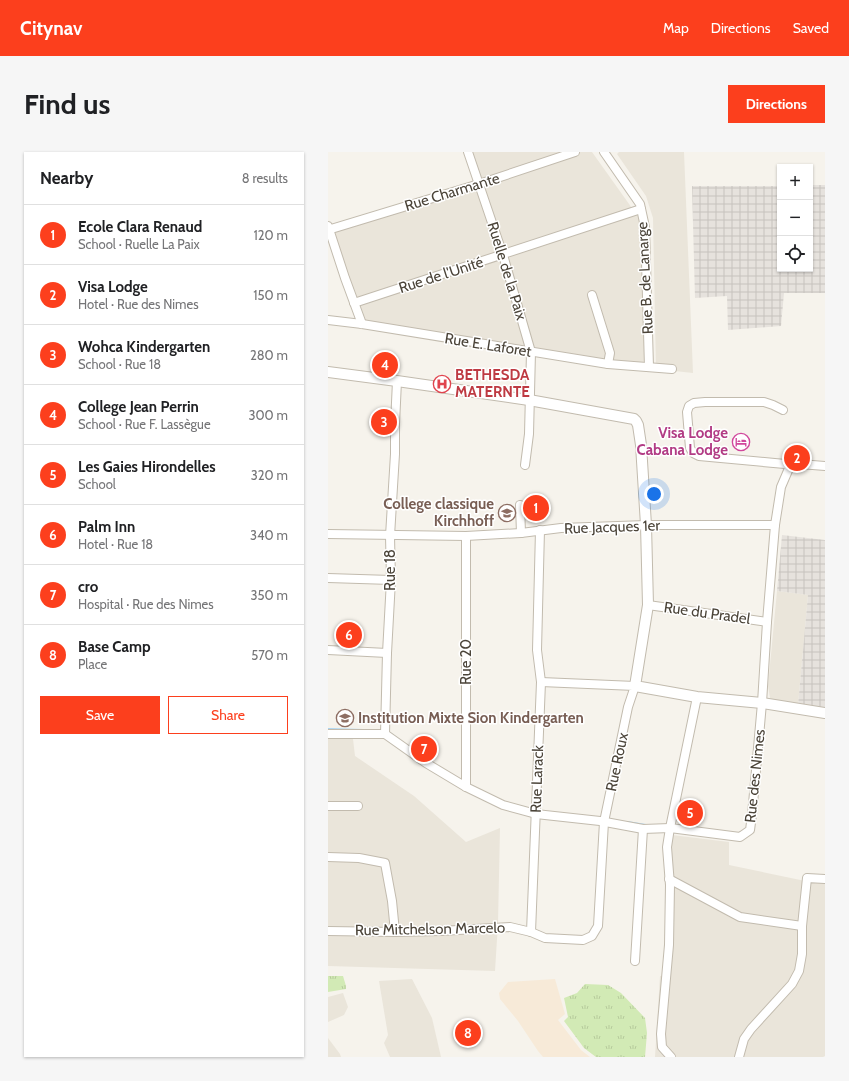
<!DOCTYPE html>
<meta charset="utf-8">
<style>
:root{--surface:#fff;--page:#f6f6f6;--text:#202124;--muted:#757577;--line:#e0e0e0;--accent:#fc3f1d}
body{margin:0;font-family:Cabin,sans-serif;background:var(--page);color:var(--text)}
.controls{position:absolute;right:12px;top:12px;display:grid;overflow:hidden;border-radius:0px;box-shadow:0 1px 3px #0004}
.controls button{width:36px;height:36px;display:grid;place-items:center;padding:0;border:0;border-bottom:1px solid var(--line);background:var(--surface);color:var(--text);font:20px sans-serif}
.you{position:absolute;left:326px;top:342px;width:14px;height:14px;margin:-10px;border:3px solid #fff;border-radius:50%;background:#1a73e8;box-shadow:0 0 0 6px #1a73e833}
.badge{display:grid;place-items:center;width:26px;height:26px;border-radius:50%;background:var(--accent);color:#fff;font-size:13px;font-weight:700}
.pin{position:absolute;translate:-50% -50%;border:2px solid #fff;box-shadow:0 1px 4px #0006}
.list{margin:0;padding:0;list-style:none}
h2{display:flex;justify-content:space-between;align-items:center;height:52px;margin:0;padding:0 16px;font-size:17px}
h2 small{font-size:13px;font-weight:400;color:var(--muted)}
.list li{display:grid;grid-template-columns:26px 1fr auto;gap:12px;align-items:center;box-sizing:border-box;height:60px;padding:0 16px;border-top:1px solid var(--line)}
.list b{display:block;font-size:15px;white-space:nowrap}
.list p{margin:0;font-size:13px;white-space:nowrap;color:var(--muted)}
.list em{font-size:13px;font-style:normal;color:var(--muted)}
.actions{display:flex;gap:8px;padding:12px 16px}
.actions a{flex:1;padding:9px 0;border:1px solid var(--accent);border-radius:0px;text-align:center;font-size:14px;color:var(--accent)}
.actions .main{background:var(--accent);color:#fff}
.icon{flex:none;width:22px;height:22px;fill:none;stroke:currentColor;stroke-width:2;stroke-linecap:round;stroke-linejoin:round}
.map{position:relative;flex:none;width:497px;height:905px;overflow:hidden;border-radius:0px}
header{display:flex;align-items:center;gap:24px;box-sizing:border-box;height:56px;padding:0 20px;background:var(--accent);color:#fff}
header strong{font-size:19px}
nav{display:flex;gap:22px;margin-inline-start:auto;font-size:14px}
.intro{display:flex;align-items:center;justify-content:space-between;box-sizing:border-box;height:96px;padding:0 24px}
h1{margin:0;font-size:28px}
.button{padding:10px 18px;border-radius:0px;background:var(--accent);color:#fff;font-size:14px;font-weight:700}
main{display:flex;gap:24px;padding:0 24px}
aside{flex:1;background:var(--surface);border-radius:0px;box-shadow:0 1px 3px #0004}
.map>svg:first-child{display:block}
</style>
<header>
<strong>Citynav</strong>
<nav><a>Map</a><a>Directions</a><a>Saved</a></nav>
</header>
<div class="intro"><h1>Find us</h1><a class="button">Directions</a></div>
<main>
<aside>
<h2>Nearby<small>8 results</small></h2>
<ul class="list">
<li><span class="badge">1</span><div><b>Ecole Clara Renaud</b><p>School · Ruelle La Paix</p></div><em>120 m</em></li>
<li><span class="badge">2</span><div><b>Visa Lodge</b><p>Hotel · Rue des Nimes</p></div><em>150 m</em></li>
<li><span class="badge">3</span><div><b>Wohca Kindergarten</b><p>School · Rue 18</p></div><em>280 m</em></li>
<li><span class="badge">4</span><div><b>College Jean Perrin</b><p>School · Rue F. Lassègue</p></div><em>300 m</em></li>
<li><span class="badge">5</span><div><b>Les Gaies Hirondelles</b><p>School</p></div><em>320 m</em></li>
<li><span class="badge">6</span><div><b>Palm Inn</b><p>Hotel · Rue 18</p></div><em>340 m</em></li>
<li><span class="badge">7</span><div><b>cro</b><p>Hospital · Rue des Nimes</p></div><em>350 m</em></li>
<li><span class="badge">8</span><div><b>Base Camp</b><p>Place</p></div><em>570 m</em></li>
</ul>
<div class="actions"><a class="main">Save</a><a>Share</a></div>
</aside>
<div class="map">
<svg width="497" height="905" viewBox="0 0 497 905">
<defs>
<pattern id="industrial-grid" width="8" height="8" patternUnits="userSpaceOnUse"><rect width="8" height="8" fill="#e6e2dd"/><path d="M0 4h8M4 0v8" fill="none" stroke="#c7c3be"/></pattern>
<pattern id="grass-tufts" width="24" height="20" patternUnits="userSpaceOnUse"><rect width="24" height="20" fill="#d2eab5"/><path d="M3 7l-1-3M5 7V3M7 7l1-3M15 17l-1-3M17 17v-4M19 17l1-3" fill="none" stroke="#b6ca9c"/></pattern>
</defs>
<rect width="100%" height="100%" fill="#f6f3ec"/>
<g fill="#eae5da">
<path d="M 145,0 L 264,0 L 311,66 L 317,213 L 37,169 L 5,80 L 155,33 Z"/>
<path d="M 291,0 L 356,0 L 365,221 L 328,217 L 325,66 L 318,44 L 289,2 Z"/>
<path d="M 449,439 L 480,443 L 470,553 L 448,550 L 442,546 L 440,534 Z"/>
<path d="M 0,587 L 25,587 L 27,604 L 86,644 L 138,690 L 172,676 L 170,771 L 167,819 L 0,814 Z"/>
<path d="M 344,683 L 401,690 L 401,713 L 482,730 L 497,731 L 497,904 L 495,905 L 327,905 L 332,824 L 341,825 L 344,788 Z"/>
<path d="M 84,827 L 104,866 L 113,905 L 62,905 L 56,891 L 60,883 L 51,829 Z"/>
<path d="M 15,841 L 20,855 L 16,863 L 0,870 L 0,845 Z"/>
<path d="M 0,886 L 12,902 L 13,905 L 0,905 Z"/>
</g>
<path fill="#f7ead8" d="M 227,827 L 237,862 L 230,868 L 253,898 L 262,905 L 215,905 L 210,899 L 190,869 L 172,847 L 171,841 L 180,830 Z"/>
<g fill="url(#industrial-grid)">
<path d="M 482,33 L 497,33 L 497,141 L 456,141 L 453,174 L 400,178 L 399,144 L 367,146 L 364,34 L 452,34 L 452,117 L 482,117 Z"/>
<path d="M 454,383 L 497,388 L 497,556 L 470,553 L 480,443 L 449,439 Z"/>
</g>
<g fill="url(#grass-tufts)">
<path d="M 0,824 L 15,824 L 18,834 L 18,837 L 0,840 Z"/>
<path d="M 257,832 L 280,833 L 293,841 L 317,866 L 319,881 L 317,905 L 268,905 L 256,896 L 236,869 L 240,865 L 236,846 L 249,841 Z"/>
</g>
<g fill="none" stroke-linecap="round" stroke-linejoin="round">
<g stroke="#a9d4f2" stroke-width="2">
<path d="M 0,577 L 35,578"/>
<path d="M 59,579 L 73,589"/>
<path d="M 299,670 L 324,674"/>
</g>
<defs>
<g id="minor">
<path d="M 140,0 L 175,103 L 203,200 L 201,282 L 197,313"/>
<path d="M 276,0 L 312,52 L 317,75 L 321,215"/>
<path d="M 0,74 L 17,126 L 34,172"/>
<path d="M 0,78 L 151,32 L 247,0"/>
<path d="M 264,143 L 282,201 L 280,212"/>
<path d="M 26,151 L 313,57"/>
<path d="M 0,168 L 34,172 L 280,212 L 344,217"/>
<path d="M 455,258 L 445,253 L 436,250 L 377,250 L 366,251 L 361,254 L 359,260 L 362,296 L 365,301 L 371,304 L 457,312 L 462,314"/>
<path d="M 192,353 L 193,381"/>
<path d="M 0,382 L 138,384 L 193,381 L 233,376 L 318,373 L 447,373"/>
<path d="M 0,426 L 63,428"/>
<path d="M 320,453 L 439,470"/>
<path d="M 0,498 L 59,501"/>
<path d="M 0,582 L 57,582"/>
<path d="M 57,582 L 98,611 L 138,635 L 175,653 L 208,662 L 272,669 L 315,677 L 342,676 L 412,685 L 422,678 L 424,663 L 434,551 L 439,470 L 447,373 L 453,335 L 462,314 L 472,312 L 497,314"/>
<path d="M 57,582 L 59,501 L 63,428 L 62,384 L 67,302 L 67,272 L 69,229"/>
<path d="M 138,635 L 138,384"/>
<path d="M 0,654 L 30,654"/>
<path d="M 0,705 L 31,706 L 57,711 L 64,749 L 67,780"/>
<path d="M 341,727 L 412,765 L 474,774"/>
<path d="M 0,779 L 67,780 L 113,779 L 182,775 L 203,780 L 217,786 L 255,788 L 264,784 L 270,774 L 276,670 L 300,555 L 307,534 L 213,530"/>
<path d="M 203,780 L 213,530 L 209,498 L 212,378"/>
<path d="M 307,809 L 315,677"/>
<path d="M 343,905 L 334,895 L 333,882 L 341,793 L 342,733 L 339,695 L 342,676 L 369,545"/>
<path d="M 411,905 L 416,887 L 423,877 L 464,832 L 471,819 L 474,802 L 474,774 L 479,726 L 497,727"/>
</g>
<path id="tertiary" d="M 0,220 L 69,229 L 201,248 L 306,267 L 308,269 L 310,273 L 313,293 L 318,373 L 320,453 L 307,534 L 369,545 L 434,551 L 497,561"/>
</defs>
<use href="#minor" stroke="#c2bbae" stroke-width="10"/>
<use href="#tertiary" stroke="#c2bbae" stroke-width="12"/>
<use href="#minor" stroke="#fff" stroke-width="8"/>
<use href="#tertiary" stroke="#fff" stroke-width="10"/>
</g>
<defs>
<symbol id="hospital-ring" viewBox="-11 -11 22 22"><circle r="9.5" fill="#fff" stroke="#e0444e" stroke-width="1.5"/><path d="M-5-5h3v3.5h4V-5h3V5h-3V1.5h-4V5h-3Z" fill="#e0444e"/></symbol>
<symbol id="hotel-ring" viewBox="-11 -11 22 22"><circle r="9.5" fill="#fff" stroke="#d1479c" stroke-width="1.5"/><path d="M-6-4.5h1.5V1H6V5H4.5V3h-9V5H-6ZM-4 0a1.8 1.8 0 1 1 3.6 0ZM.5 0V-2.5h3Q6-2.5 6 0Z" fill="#d1479c"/></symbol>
<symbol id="school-ring" viewBox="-11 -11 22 22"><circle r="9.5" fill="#fff" stroke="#8d6e63" stroke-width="1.5"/><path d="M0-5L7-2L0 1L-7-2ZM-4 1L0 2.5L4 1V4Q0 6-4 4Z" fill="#8d6e63"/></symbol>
</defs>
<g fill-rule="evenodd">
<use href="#hospital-ring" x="104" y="222" width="20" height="20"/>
<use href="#hotel-ring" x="403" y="280" width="20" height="20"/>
<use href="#school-ring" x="169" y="351" width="20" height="20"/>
<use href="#school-ring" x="7" y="556" width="20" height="20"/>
</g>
<g text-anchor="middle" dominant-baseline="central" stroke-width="3" stroke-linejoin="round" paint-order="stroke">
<g font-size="15" fill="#4b4439" stroke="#fff">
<text transform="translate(124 40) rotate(-17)">Rue Charmante</text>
<text transform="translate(179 119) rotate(73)">Ruelle de la Paix</text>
<text transform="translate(113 123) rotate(-18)">Rue de l'Unité</text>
<text transform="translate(317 126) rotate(-93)">Rue B. de Lanarge</text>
<text transform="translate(160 193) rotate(9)">Rue E. Laforet</text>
<text transform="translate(284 375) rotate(-2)">Rue Jacques 1er</text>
<text transform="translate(62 418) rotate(-90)">Rue 18</text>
<text transform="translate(379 461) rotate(8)">Rue du Pradel</text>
<text transform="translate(138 510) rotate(-90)">Rue 20</text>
<text transform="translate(289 610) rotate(-78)">Rue Roux</text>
<text transform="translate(427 624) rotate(-84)">Rue des Nimes</text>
<text transform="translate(209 627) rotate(-88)">Rue Larack</text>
<text transform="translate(102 777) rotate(-1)">Rue Mitchelson Marcelo</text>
</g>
<g font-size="15" font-weight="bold" fill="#be3a42" stroke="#fff" text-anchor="start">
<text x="127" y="223">BETHESDA<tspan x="127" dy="17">MATERNTE</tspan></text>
</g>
<g font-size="15" font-weight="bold" fill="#b23c85" stroke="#fff" text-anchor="end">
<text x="400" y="281">Visa Lodge<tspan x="400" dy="17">Cabana Lodge</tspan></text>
</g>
<g font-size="15" font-weight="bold" fill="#785e54" stroke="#fff" text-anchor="end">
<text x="166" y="352">College classique<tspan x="166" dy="17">Kirchhoff</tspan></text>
<text x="30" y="566" text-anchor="start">Institution Mixte Sion Kindergarten</text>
</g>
</g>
</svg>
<div class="controls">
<button>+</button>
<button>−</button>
<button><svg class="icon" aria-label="locate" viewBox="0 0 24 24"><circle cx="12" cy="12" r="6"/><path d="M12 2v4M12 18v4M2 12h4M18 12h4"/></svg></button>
</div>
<div class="you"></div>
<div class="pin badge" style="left:208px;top:356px">1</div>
<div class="pin badge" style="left:469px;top:306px">2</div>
<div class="pin badge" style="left:56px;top:270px">3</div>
<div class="pin badge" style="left:57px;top:213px">4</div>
<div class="pin badge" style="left:362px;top:661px">5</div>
<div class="pin badge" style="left:21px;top:483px">6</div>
<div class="pin badge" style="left:96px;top:597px">7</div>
<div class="pin badge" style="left:140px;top:881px">8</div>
</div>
</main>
